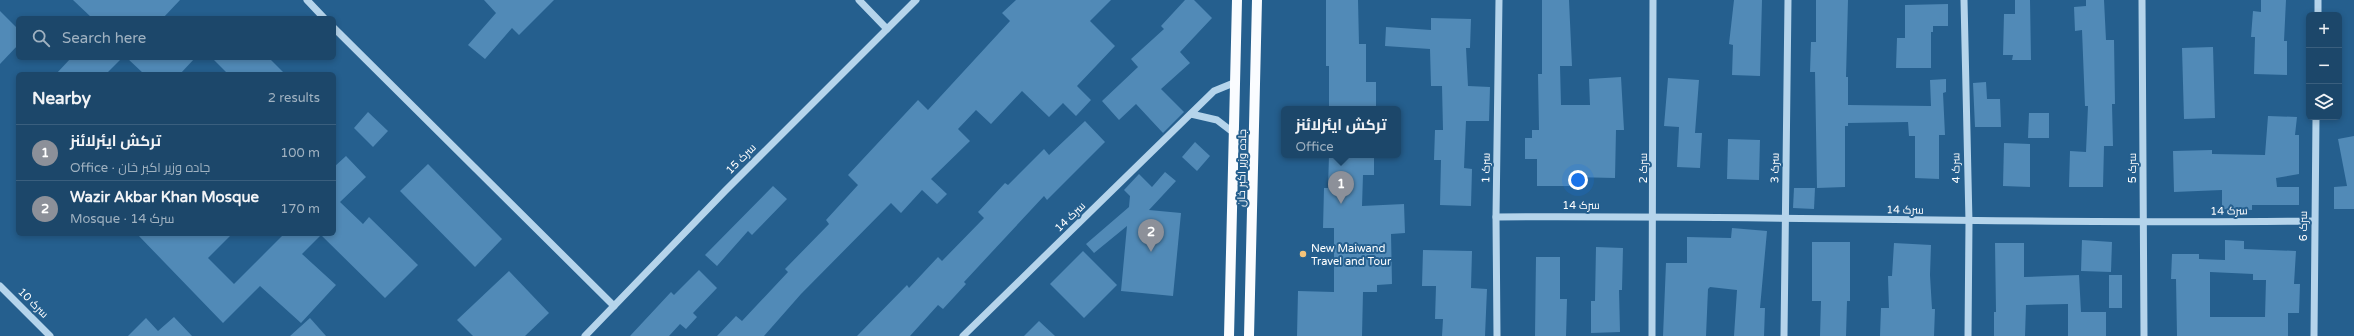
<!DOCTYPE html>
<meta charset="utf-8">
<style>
:root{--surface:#1c476a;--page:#254e70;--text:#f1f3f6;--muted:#a0b2c1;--line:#3a5f7e;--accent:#8c9099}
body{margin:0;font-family:"Varela Round",Cairo,sans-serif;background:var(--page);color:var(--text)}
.controls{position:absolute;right:12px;top:12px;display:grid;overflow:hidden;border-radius:6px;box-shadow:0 2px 6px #0003}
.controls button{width:36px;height:36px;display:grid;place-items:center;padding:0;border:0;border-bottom:1px solid var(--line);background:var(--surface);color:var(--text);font:20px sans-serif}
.you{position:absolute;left:1578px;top:180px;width:14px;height:14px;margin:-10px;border:3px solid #fff;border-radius:50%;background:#1a73e8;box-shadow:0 0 0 6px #1a73e833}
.badge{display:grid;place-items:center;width:26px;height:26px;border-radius:50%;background:var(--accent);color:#fff;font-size:13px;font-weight:700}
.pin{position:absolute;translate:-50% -33px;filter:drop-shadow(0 1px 2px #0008)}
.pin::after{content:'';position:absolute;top:21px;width:14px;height:12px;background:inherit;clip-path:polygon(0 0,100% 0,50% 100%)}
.popup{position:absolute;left:1281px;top:106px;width:120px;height:52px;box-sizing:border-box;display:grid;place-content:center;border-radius:6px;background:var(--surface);filter:drop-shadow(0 1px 3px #0005);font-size:13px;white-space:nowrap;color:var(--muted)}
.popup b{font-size:15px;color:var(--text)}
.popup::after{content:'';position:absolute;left:50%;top:100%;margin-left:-8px;border:8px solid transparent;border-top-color:var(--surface)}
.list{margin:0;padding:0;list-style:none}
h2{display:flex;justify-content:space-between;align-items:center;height:52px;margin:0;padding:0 16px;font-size:17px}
h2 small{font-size:13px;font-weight:400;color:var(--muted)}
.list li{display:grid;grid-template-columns:26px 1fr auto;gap:12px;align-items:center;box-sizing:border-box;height:56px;padding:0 16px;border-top:1px solid var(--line)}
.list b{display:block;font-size:15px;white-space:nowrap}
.list p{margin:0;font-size:13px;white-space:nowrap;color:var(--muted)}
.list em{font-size:13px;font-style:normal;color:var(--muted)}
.icon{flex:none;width:22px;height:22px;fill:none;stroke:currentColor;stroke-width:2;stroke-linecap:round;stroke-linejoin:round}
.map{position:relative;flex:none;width:2354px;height:336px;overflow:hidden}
.search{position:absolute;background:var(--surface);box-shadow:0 2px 6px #0003;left:16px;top:16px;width:320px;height:44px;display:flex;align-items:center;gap:10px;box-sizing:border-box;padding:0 14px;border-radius:6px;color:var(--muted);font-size:15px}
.panel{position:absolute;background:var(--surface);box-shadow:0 2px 6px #0003;left:16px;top:72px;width:320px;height:164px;border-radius:6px}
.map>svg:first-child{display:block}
</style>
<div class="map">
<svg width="2354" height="336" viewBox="0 0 2354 336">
<rect width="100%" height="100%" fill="#255f8e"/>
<g fill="#518ab7" fill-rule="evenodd">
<path d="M 73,0 L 180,0 L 163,18 L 92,18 Z"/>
<path d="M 484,0 L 554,0 L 519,35 L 512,28 L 485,59 L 468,45 L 496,13 Z"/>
<path d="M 1016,0 L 1111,0 L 1090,21 L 1115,46 L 1077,86 L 1091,100 L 1076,116 L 1063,103 L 1049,117 L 1022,91 L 991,124 L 976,110 L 958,129 L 970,141 L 931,179 L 947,194 L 937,204 L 922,190 L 901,213 L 891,203 L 801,294 L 764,336 L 717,336 L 736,316 L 742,321 L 788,272 L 785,269 L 829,224 L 826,220 L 858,185 L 848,175 L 918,100 L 928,110 L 1010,21 L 1002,13 Z"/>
<path d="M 1185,0 L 1194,0 L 1212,18 L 1180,52 L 1190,63 L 1161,89 L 1184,112 L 1163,133 L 1136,104 L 1119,120 L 1102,101 L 1138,67 L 1131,59 L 1164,29 L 1161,26 Z"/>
<path d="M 1326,0 L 1358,0 L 1359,44 L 1366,44 L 1366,82 L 1376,82 L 1376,109 L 1329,109 L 1329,66 L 1326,66 Z"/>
<path d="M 1542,0 L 1569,0 L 1572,66 L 1560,66 L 1561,105 L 1590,105 L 1589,79 L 1621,77 L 1624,130 L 1616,130 L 1615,178 L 1572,177 L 1572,186 L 1537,186 L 1537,159 L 1525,159 L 1525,138 L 1532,138 L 1532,130 L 1539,130 L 1538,74 L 1542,74 Z"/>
<path d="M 1734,0 L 1762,0 L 1760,76 L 1732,75 L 1733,45 L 1729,44 Z"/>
<path d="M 1816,0 L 1848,0 L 1846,77 L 1848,77 L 1848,105 L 1931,106 L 1930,80 L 1946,79 L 1946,92 L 1943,93 L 1945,135 L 1939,135 L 1939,179 L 1915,178 L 1915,136 L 1909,136 L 1908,122 L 1848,123 L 1848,126 L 1845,126 L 1845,187 L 1817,188 L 1815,72 L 1810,72 L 1811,42 L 1816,42 Z"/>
<path d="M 2015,0 L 2030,0 L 2031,60 L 2012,60 L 2013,55 L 2003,55 L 2004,14 L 2015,14 Z"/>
<path d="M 2086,0 L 2104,0 L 2106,40 L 2114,40 L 2115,104 L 2112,104 L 2113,146 L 2104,146 L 2103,187 L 2069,187 L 2070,151 L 2086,152 L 2088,106 L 2085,106 L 2082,30 L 2075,31 L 2074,7 L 2086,6 Z"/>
<path d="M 2261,0 L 2286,0 L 2284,41 L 2287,41 L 2287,75 L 2254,74 L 2255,37 L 2251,37 L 2253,11 L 2261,12 Z"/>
<path d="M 1948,4 L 1948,26 L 1933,26 L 1933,32 L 1931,32 L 1931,68 L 1896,68 L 1897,38 L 1905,38 L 1905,5 Z"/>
<path d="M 0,11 L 18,29 L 18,45 L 0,64 Z"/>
<path d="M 1431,18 L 1471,19 L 1470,48 L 1466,48 L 1468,86 L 1490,87 L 1489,121 L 1466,121 L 1464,168 L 1472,169 L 1471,206 L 1440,205 L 1441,160 L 1434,160 L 1435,130 L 1443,130 L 1442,86 L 1431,86 L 1430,49 L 1385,46 L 1386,27 L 1431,30 Z"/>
<path d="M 2213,47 L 2215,118 L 2184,119 L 2182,48 Z"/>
<path d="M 71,58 L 122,58 L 106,74 L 56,74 Z"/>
<path d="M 127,58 L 195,58 L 180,74 L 144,74 Z"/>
<path d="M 212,58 L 269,58 L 285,74 L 228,74 Z"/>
<path d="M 1668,78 L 1699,80 L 1695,133 L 1702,133 L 1700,168 L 1677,167 L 1679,127 L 1664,126 Z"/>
<path d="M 1986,82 L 1987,99 L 2000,99 L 2001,127 L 1975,127 L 1973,83 Z"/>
<path d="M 368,112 L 388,131 L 373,147 L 354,128 Z"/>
<path d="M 2029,113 L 2049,113 L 2049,138 L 2028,138 Z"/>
<path d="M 2268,116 L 2297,117 L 2295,135 L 2299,135 L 2299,174 L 2276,178 L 2277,187 L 2299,187 L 2299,205 L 2252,205 L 2252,210 L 2222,209 L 2222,190 L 2174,192 L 2173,151 L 2212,150 L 2212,154 L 2265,155 Z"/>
<path d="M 1085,121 L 1105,142 L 1047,200 L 1044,196 L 964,282 L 966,284 L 943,309 L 938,305 L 910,336 L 857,336 L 907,285 L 909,288 L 938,257 L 942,261 L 984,218 L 978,212 L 1005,183 L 1008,185 L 1044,149 L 1049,155 Z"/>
<path d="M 2354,136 L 2354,209 L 2334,209 L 2334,187 L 2347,186 L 2338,139 Z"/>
<path d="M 1728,139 L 1760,140 L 1759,180 L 1727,179 Z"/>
<path d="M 1195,142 L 1210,156 L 1197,171 L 1182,157 Z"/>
<path d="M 2004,143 L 2030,144 L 2030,187 L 2003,186 Z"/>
<path d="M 1329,155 L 1374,155 L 1374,175 L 1363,175 L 1362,206 L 1404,204 L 1405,233 L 1391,234 L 1392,284 L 1377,285 L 1377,292 L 1363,292 L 1362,336 L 1297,336 L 1298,291 L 1334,292 L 1334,228 L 1323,228 L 1324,188 L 1328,188 Z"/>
<path d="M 346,156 L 366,177 L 340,202 L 363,224 L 369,217 L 418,265 L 385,298 L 321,235 L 302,254 L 336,285 L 301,323 L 260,286 L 223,323 L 137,234 L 232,234 L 208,258 L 234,284 L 284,234 L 334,234 L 334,167 Z"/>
<path d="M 428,164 L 502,239 L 475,267 L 400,191 Z"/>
<path d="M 1165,172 L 1176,181 L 1149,210 L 1181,213 L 1173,296 L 1121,291 L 1127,226 L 1094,253 L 1086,244 L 1129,207 L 1130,196 L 1124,190 L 1139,174 L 1152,187 Z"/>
<path d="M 773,186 L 787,199 L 752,235 L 748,231 L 717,266 L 705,255 Z"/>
<path d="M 1794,188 L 1815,188 L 1814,209 L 1793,208 Z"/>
<path d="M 1732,228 L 1767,231 L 1760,308 L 1765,308 L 1764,336 L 1734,336 L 1737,290 L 1710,287 L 1708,289 L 1706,336 L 1663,336 L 1666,263 L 1687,263 L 1687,237 L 1731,238 Z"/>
<path d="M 2082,240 L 2112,242 L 2111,272 L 2081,271 Z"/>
<path d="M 2225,240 L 2244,241 L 2244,249 L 2296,251 L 2294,284 L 2300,284 L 2299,313 L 2288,313 L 2288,336 L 2177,336 L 2176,279 L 2171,279 L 2172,254 L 2199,254 L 2199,259 L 2225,260 ZM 2210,272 L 2253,274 L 2253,280 L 2266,280 L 2265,317 L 2210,317 Z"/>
<path d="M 1812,242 L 1850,242 L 1850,301 L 1847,301 L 1846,336 L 1820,336 L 1821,301 L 1812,301 Z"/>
<path d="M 1894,243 L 1931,245 L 1930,275 L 1932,309 L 1935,309 L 1934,336 L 1880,336 L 1881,308 L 1889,308 L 1888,276 L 1892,276 Z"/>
<path d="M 1995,243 L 2024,243 L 2024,277 L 2079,275 L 2081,312 L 2106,312 L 2106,336 L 2068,336 L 2068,304 L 2026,305 L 2025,336 L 1994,336 L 1994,312 L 1996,312 Z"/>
<path d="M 1596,247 L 1623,248 L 1622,290 L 1619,290 L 1620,332 L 1591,333 L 1591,301 L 1595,301 Z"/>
<path d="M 1423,250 L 1472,251 L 1471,288 L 1487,289 L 1485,336 L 1442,336 L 1443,319 L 1435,319 L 1436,286 L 1422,286 Z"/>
<path d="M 1083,251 L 1117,285 L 1084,318 L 1050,284 Z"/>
<path d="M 1536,257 L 1560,257 L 1560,299 L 1567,299 L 1566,336 L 1535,336 Z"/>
<path d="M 699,270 L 717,288 L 693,313 L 697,317 L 686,329 L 680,324 L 669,336 L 630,336 L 671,292 L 674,295 Z"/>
<path d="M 509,271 L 549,313 L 525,336 L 473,336 L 457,320 Z"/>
<rect x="2109" y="275" width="13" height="33"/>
<path d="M 174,317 L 192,336 L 128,336 L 146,318 L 158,331 Z"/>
<path d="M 310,318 L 326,336 L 290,336 Z"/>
<path d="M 1039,321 L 1055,336 L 1024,336 Z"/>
</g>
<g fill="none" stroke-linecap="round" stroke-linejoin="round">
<g stroke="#b5d4eb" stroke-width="7">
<path d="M 307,0 L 324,18"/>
<path d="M 859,0 L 887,29"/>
<path d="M 1964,0 L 1969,222 L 1968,336"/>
<path d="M 2142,0 L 2144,336"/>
<path d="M 2318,15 L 2318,0"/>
<path d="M 334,28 L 614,306"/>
<path d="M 1191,114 L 1217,120 L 1234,133"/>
<path d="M 1496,217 C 1769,215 2041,225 2314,221"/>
<path d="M 0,286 L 50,336"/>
<path d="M 585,336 L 725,191 L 916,0"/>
<path d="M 963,336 L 1214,91 L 1236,82"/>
<path d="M 1497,336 L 1496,217 L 1499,0"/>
<path d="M 1652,336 L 1653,0"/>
<path d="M 1784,336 L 1788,0"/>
<path d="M 2314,336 L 2316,117"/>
</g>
<g stroke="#fafcff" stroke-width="10">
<path d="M 1229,336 L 1237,0"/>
<path d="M 1249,336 L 1257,0"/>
</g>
</g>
<circle fill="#f5c379" stroke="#255f8e" stroke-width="1.5" cx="1303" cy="254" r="4"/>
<g text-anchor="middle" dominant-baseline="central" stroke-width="4" stroke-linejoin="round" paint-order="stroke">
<g font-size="11" fill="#fff" stroke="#255f8e">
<text transform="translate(741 159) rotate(-45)">سرک 15</text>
<text transform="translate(1242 168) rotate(-89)">جاده وزیر اکبر خان</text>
<text transform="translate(1486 168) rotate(-89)">سرک 1</text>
<text transform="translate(1643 168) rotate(-90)">سرک 2</text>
<text transform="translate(1775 168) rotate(-89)">سرک 3</text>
<text transform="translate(1956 168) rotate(-91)">سرک 4</text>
<text transform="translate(2132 168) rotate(-90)">سرک 5</text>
<text x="1581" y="205">سرک 14</text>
<text transform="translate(1905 210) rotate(1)">سرک 14</text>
<text transform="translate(2229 211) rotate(-1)">سرک 14</text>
<text transform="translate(1070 217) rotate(-44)">سرک 14</text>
<text transform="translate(2303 226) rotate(-90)">سرک 6</text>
<text transform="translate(33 303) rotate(45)">سرک 10</text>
</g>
<g font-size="11" fill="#fff" stroke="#255f8e" text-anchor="start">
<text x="1311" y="248">New Maiwand<tspan x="1311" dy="13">Travel and Tour</tspan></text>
</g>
</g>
</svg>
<div class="controls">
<button>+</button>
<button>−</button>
<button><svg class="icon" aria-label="layers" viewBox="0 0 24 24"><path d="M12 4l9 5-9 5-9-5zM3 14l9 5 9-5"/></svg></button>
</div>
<div class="you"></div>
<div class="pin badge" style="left:1341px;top:204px">1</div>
<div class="popup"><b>ترکش ایئرلائنز</b>Office</div>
<div class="pin badge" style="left:1151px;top:252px">2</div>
<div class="search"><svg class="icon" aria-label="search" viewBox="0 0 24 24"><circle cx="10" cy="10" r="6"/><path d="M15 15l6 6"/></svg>Search here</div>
<section class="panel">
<h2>Nearby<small>2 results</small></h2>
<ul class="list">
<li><span class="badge">1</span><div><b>ترکش ایئرلائنز</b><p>Office · جاده وزیر اکبر خان</p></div><em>100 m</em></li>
<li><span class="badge">2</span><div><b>Wazir Akbar Khan Mosque</b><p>Mosque · سرک 14</p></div><em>170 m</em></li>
</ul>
</section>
</div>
